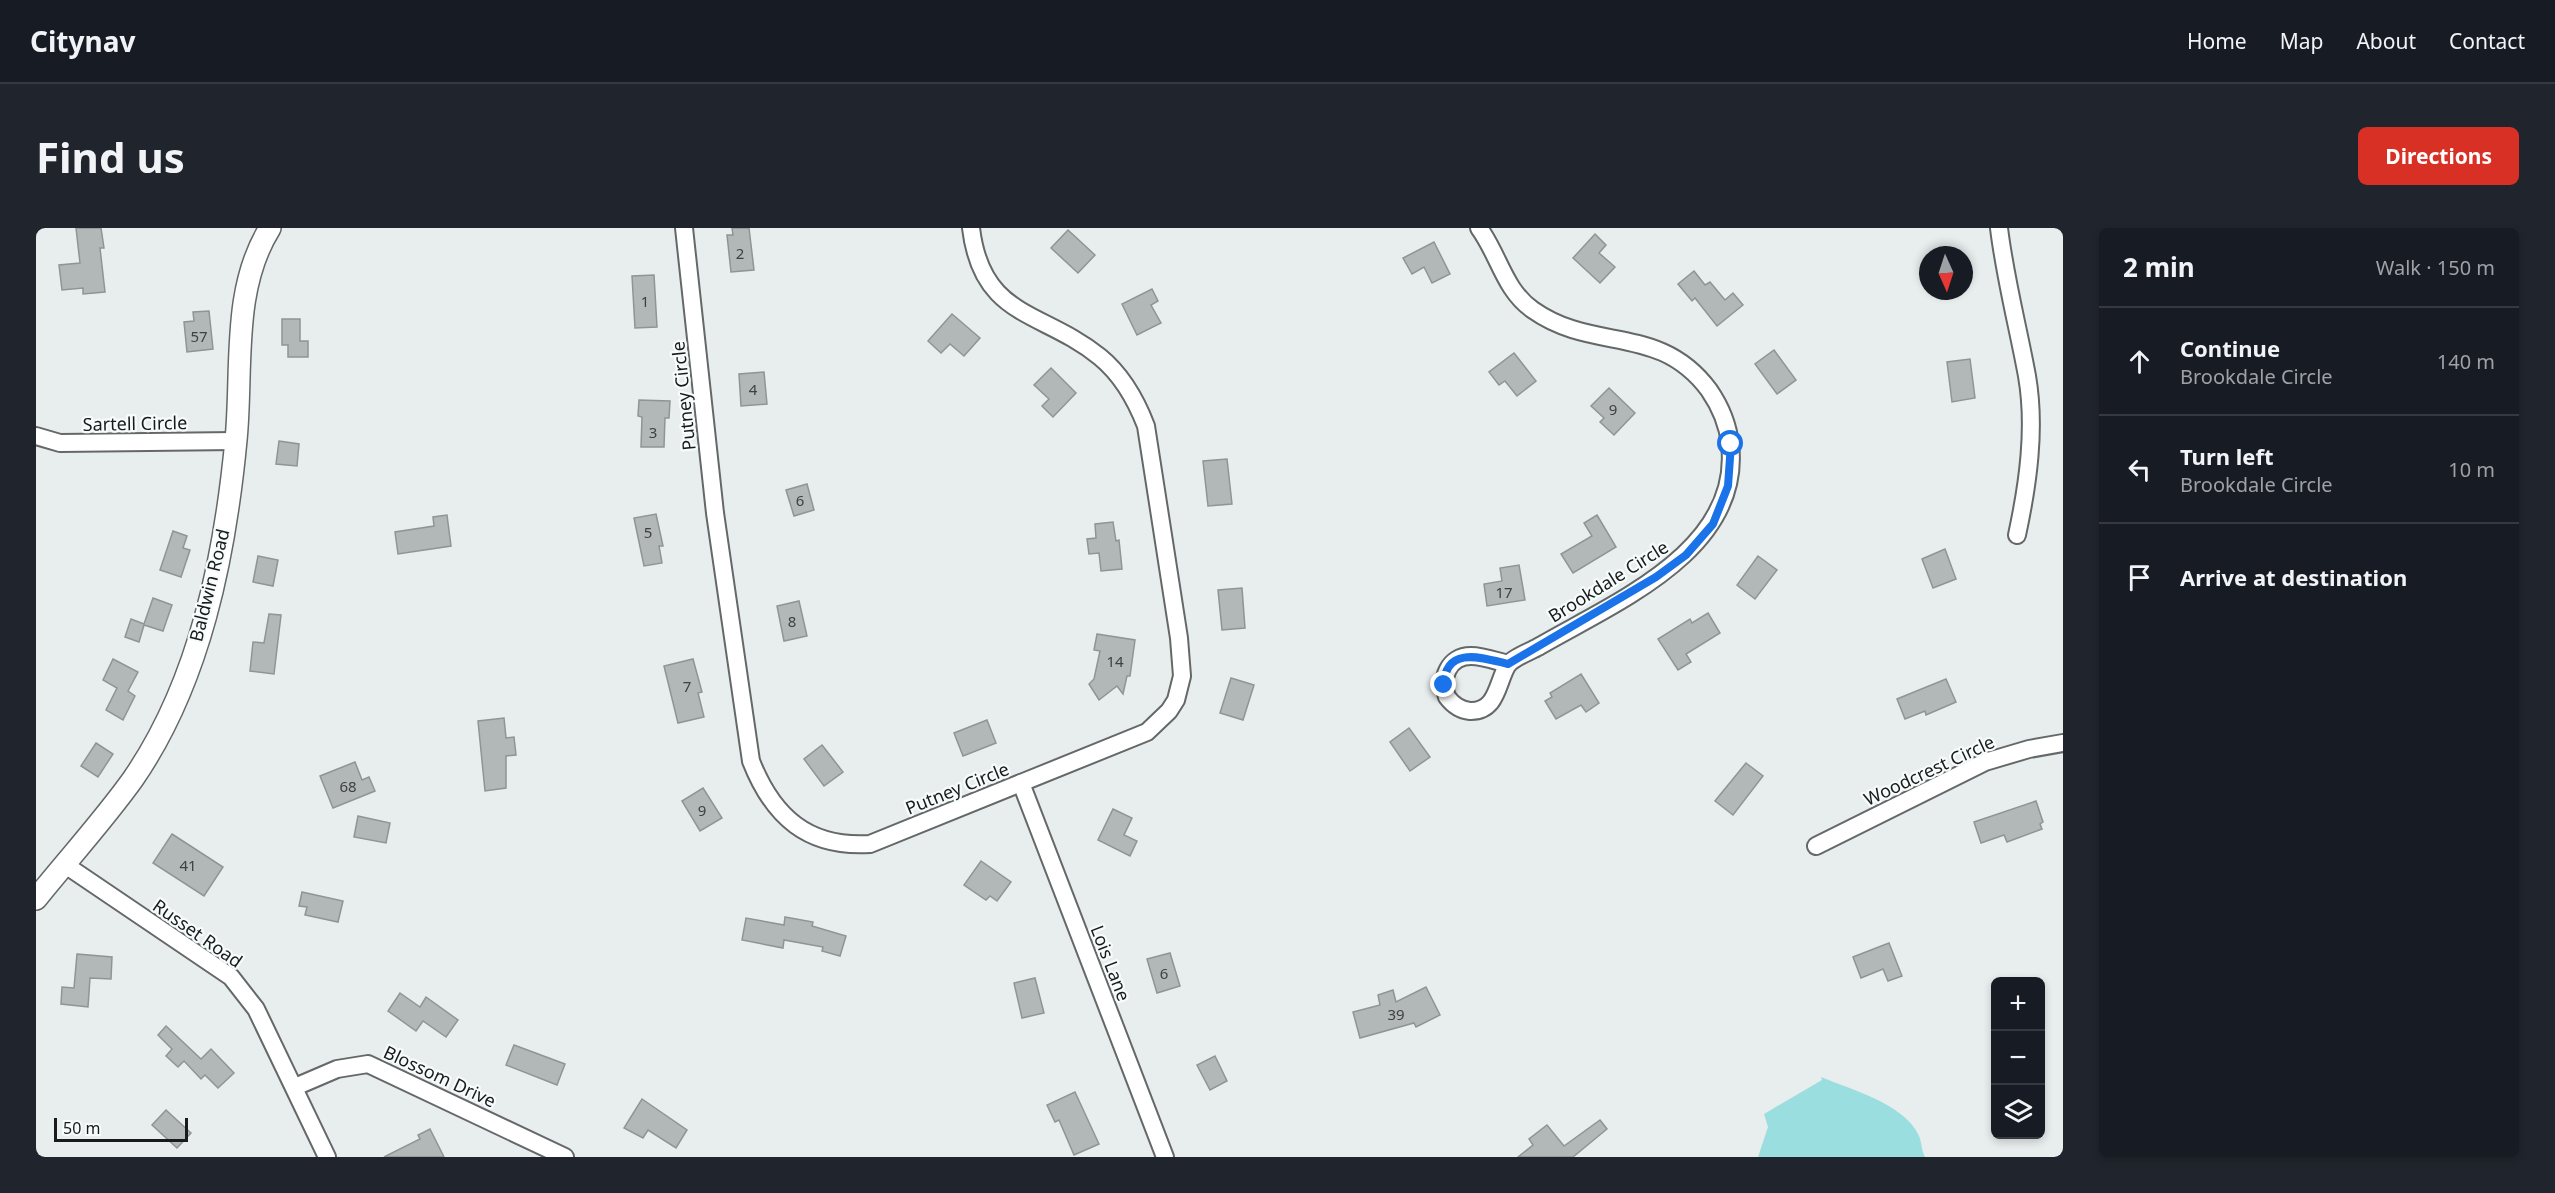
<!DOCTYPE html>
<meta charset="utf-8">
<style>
:root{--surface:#171b24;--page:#20242c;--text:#f1f3f6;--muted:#9ea1a6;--line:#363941;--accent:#d93025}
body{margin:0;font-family:"Noto Sans",sans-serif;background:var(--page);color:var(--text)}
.controls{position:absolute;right:18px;bottom:18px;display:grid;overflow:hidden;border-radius:9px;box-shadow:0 3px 9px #0003}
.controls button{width:54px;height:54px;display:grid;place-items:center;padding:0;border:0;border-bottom:2px solid var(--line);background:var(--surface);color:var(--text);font:30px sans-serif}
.compass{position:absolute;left:1883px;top:18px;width:54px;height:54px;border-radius:50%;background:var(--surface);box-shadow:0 3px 9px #0003;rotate:177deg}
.scale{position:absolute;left:18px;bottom:15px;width:134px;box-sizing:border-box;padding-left:6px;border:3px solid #191a1a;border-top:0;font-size:16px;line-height:21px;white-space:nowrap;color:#191a1a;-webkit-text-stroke:4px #f6fbfb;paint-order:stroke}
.stop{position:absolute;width:18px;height:18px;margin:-14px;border:4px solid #1a73e8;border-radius:50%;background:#fff}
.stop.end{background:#1a73e8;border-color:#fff;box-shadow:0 2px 6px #0008}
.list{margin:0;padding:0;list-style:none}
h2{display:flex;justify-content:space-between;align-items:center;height:78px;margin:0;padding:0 24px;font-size:26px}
h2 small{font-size:20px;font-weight:400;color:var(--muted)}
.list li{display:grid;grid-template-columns:39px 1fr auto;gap:18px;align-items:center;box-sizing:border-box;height:108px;padding:0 24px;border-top:2px solid var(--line)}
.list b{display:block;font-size:22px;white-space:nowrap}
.list p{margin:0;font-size:20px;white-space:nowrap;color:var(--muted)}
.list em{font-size:20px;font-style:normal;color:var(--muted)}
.icon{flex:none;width:33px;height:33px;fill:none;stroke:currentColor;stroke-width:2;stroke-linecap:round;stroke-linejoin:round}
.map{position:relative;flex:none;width:2027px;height:929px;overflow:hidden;border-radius:9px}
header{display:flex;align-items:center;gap:36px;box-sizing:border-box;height:84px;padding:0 30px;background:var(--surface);border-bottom:2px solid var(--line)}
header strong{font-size:28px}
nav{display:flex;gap:33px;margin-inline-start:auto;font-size:21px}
.intro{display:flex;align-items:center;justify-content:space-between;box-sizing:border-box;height:144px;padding:0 36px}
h1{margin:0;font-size:42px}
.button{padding:15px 27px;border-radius:9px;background:var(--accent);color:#fff;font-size:21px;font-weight:700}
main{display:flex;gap:36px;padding:0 36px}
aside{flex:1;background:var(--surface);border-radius:9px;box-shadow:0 3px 9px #0003}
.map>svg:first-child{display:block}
</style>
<header>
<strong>Citynav</strong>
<nav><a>Home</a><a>Map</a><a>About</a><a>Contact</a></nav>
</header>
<div class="intro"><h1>Find us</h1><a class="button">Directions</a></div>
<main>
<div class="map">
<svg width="2027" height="929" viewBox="0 0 2027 929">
<rect width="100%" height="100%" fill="#e8eded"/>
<path fill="#9bdee0" d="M 1785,849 C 1814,861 1868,876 1882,906 C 1886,913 1885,922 1889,929 L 1722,929 L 1732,899 L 1728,886 L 1786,852 Z"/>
<g fill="#b2b7b7" stroke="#8f9494" stroke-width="1.5">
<path d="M 40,0 L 65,0 L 68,20 L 64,20 L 69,64 L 47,66 L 47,60 L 26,62 L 23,37 L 44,35 Z"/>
<path d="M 696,0 L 713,0 L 718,42 L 695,44 L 691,7 L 697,7 Z"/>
<path d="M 1032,2 L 1059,27 L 1042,45 L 1015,20 Z"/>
<path d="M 1559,6 L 1570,17 L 1563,25 L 1579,39 L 1564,55 L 1537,30 Z"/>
<path d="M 1398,14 L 1414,46 L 1396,55 L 1388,39 L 1376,46 L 1367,30 Z"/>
<path d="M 1658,43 L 1669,57 L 1674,54 L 1689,72 L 1697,65 L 1707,77 L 1681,98 L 1659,70 L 1656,73 L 1642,56 Z"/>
<path d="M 618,47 L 621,99 L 599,100 L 596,48 Z"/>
<path d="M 1116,61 L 1122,73 L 1115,77 L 1125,95 L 1101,107 L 1086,76 Z"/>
<path d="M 173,83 L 177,121 L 151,124 L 148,94 L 158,93 L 157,84 Z"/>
<path d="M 916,86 L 944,110 L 928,128 L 914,116 L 905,125 L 892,113 Z"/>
<path d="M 246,91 L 264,91 L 264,113 L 272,113 L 272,129 L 252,129 L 252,117 L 246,117 Z"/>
<path d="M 1738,122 L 1760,152 L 1741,166 L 1719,136 Z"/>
<path d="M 1478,125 L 1500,153 L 1481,168 L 1469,153 L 1463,157 L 1453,144 Z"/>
<path d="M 1934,131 L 1939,170 L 1916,174 L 1911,134 Z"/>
<path d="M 1015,140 L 1040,165 L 1017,189 L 1006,178 L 1013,171 L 998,157 Z"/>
<path d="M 728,144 L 731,176 L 705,178 L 703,146 Z"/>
<path d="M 1573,160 L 1599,185 L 1578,207 L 1564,194 L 1568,190 L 1555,178 Z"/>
<path d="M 603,172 L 634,173 L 633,190 L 629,190 L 628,219 L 605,219 L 606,189 L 602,188 Z"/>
<path d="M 243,213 L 263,216 L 261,238 L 240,236 Z"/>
<path d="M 1191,231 L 1196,276 L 1172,278 L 1167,233 Z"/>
<path d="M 771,256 L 778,282 L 758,288 L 750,262 Z"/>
<path d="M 620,286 L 627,318 L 623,318 L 626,335 L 608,338 L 598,290 Z"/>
<path d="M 411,287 L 415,318 L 362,326 L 359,304 L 398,298 L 397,289 Z"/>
<path d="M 1561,287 L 1580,319 L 1537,345 L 1525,326 L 1556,308 L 1548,295 Z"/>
<path d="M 1077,294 L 1080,313 L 1083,312 L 1086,341 L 1065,343 L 1063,325 L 1053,326 L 1051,311 L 1060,310 L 1059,296 Z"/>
<path d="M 137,303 L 151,308 L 147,320 L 154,322 L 145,349 L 124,342 Z"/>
<path d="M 1909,321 L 1920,351 L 1897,360 L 1886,331 Z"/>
<path d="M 222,328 L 242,332 L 237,358 L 217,354 Z"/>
<path d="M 1722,328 L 1741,342 L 1719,371 L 1701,357 Z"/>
<path d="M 1483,337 L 1489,372 L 1451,378 L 1448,356 L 1466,353 L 1464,340 Z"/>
<path d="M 1206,360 L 1209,400 L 1186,402 L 1182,362 Z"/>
<path d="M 117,370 L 136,377 L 127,403 L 108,397 L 103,414 L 89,409 L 95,391 L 108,396 Z"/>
<path d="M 763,373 L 771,408 L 748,413 L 741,378 Z"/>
<path d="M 1672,385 L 1684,405 L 1650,426 L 1655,434 L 1642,442 L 1622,411 L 1654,391 L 1656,395 Z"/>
<path d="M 233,386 L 245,387 L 238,446 L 214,443 L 217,414 L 228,415 Z"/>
<path d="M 1061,406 L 1099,412 L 1094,448 L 1091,448 L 1087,466 L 1081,458 L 1063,472 L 1053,456 L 1058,451 L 1064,423 L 1058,422 Z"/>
<path d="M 77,431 L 102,444 L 92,463 L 99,468 L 87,492 L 70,482 L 81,460 L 67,452 Z"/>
<path d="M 657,431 L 666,464 L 662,465 L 668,489 L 642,495 L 628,438 Z"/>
<path d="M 1545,446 L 1563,475 L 1550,484 L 1545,477 L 1520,491 L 1509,473 L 1516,469 L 1514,465 Z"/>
<path d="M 1195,450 L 1218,457 L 1207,492 L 1184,485 Z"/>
<path d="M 1910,451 L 1920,474 L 1890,487 L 1889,483 L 1869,491 L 1861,471 Z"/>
<path d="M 468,490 L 470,510 L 478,509 L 480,527 L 470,528 L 470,560 L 449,563 L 442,493 Z"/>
<path d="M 951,492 L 960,515 L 927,528 L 918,505 Z"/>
<path d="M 1373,500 L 1394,529 L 1374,543 L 1354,514 Z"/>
<path d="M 60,515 L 77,526 L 62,549 L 45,538 Z"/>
<path d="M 786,517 L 807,544 L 788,558 L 768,531 Z"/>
<path d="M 319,534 L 326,552 L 333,549 L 339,563 L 297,580 L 284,548 Z"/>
<path d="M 1710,535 L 1727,548 L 1697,587 L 1679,573 Z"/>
<path d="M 667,560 L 686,590 L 664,603 L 646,573 Z"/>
<path d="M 2000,573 L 2007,594 L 2004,596 L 2006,601 L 1971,614 L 1968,607 L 1945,615 L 1938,594 Z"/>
<path d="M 1077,581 L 1096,590 L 1088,607 L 1101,613 L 1094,628 L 1062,612 Z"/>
<path d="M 322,588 L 354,595 L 350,615 L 318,609 Z"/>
<path d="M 136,606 L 187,639 L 168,668 L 117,635 Z"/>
<path d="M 945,633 L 975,654 L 961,673 L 954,668 L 950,672 L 928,657 Z"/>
<path d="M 266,664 L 307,673 L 302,694 L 269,687 L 271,679 L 263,678 Z"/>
<path d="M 749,689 L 777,694 L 776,698 L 810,708 L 804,728 L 786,723 L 787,719 L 748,712 L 747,720 L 706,712 L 710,690 L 748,697 Z"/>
<path d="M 1853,715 L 1866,748 L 1852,753 L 1847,741 L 1825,750 L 1817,729 Z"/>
<path d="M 1134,725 L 1144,758 L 1121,765 L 1111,731 Z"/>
<path d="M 41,726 L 76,729 L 75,751 L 54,750 L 52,779 L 25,776 L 26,759 L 38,760 Z"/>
<path d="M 999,750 L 1008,785 L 986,790 L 978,755 Z"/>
<path d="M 1390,759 L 1404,787 L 1380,799 L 1378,795 L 1324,810 L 1317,784 L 1344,777 L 1342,767 L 1357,762 L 1360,774 Z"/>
<path d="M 364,765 L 384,779 L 390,769 L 422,792 L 410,809 L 387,793 L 380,803 L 352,783 Z"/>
<path d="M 130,798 L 165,831 L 175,821 L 198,845 L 182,860 L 169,847 L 165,851 L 148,833 L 142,839 L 130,828 L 136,821 L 122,807 Z"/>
<path d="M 478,817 L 529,836 L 521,857 L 470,837 Z"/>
<path d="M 1179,828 L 1191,853 L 1174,862 L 1161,837 Z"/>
<path d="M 1039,864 L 1063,916 L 1038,927 L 1023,892 L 1019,894 L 1011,877 Z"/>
<path d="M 606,871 L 651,902 L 640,920 L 612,902 L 607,910 L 588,900 Z"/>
<path d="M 130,882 L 155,905 L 141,920 L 116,897 Z"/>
<path d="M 1564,892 L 1571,901 L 1537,929 L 1482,929 L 1497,917 L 1493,911 L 1511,897 L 1528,918 Z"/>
<path d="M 394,901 L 408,929 L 348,929 L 384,911 L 382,907 Z"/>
</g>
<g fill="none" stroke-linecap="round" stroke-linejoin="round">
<defs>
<g id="minor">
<path d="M 648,0 L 679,285 L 715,533 C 737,589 772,620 834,616 L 1111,504 L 1133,483 L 1140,472 L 1146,448 L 1143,410 L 1110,198 C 1100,172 1086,147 1064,129 C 1006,82 946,91 935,0"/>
<path d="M 1443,0 C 1463,27 1468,62 1497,82 C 1558,125 1623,95 1673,162 C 1684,178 1692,197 1694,216 C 1707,323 1577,375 1502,419 C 1493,424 1476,430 1471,438 C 1461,455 1461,484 1434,483 C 1424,482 1417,477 1411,469 C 1404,451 1412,428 1435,428 C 1447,428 1460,433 1472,436"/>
<path d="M 1963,0 C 1969,50 1982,99 1991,148 C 2000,200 1992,256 1981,307"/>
<path d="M 0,208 L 24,215 L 200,213"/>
<path d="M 985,555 L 1129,929"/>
<path d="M 1780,618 L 1949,534 L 1993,521 L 2027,515"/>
<path d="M 28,636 L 195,749 L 220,781 L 291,929"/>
<path d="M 259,859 L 301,841 L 332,836 L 529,929"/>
</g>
<path id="tertiary" d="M 0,671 C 32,631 67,593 97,551 C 164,454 189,328 200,212 C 207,142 195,62 234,0"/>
</defs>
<use href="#minor" stroke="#646868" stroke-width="20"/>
<use href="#tertiary" stroke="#646868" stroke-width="24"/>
<use href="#minor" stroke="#fff" stroke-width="16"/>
<use href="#tertiary" stroke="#fff" stroke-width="21"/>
</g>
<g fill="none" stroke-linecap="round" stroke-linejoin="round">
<path stroke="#1a73e8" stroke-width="8" d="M 1408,457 C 1409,417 1447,430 1472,436 L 1620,349 L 1650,327 L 1677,296 L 1692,258 L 1695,216"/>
</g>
<g text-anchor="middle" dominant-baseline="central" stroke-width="4.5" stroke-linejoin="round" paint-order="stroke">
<g font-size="15" fill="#3f4141">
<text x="704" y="25">2</text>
<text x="609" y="73">1</text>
<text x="163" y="108">57</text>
<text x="717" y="161">4</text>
<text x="1577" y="181">9</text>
<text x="617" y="204">3</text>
<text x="764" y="272">6</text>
<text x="612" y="304">5</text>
<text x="1468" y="364">17</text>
<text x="756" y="393">8</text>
<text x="1079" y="433">14</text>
<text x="651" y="458">7</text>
<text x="312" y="558">68</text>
<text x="666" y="582">9</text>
<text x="152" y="637">41</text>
<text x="1128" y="745">6</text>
<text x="1360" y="786">39</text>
</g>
<g font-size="18" fill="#191a1a" stroke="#f6fbfb">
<text transform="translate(647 168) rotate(-96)">Putney Circle</text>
<text transform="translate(99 195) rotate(-1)">Sartell Circle</text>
<text transform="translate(1572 353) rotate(-32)">Brookdale Circle</text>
<text transform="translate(173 357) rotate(-76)">Baldwin Road</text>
<text transform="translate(1893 542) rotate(-25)">Woodcrest Circle</text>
<text transform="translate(921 560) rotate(-22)">Putney Circle</text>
<text transform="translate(162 705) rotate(35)">Russet Road</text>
<text transform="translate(1075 735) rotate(69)">Lois Lane</text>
<text transform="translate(404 848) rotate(25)">Blossom Drive</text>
</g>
</g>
</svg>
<div class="controls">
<button>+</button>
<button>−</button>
<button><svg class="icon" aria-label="layers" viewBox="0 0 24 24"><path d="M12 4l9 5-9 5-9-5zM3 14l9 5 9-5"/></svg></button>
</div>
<svg class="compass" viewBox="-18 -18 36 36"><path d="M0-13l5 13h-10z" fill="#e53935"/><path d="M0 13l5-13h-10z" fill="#9ea1a6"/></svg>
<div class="scale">50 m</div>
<div class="stop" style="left:1695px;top:216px"></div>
<div class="stop end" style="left:1408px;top:457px"></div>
</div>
<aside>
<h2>2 min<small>Walk · 150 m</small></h2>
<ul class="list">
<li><svg class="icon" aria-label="ahead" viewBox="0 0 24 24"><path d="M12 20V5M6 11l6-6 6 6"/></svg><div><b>Continue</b><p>Brookdale Circle</p></div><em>140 m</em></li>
<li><svg class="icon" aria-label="left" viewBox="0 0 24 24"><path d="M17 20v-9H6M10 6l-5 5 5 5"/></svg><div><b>Turn left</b><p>Brookdale Circle</p></div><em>10 m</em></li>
<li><svg class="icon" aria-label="arrive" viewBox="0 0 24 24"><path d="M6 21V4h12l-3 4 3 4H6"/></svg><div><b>Arrive at destination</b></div></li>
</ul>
</aside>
</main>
